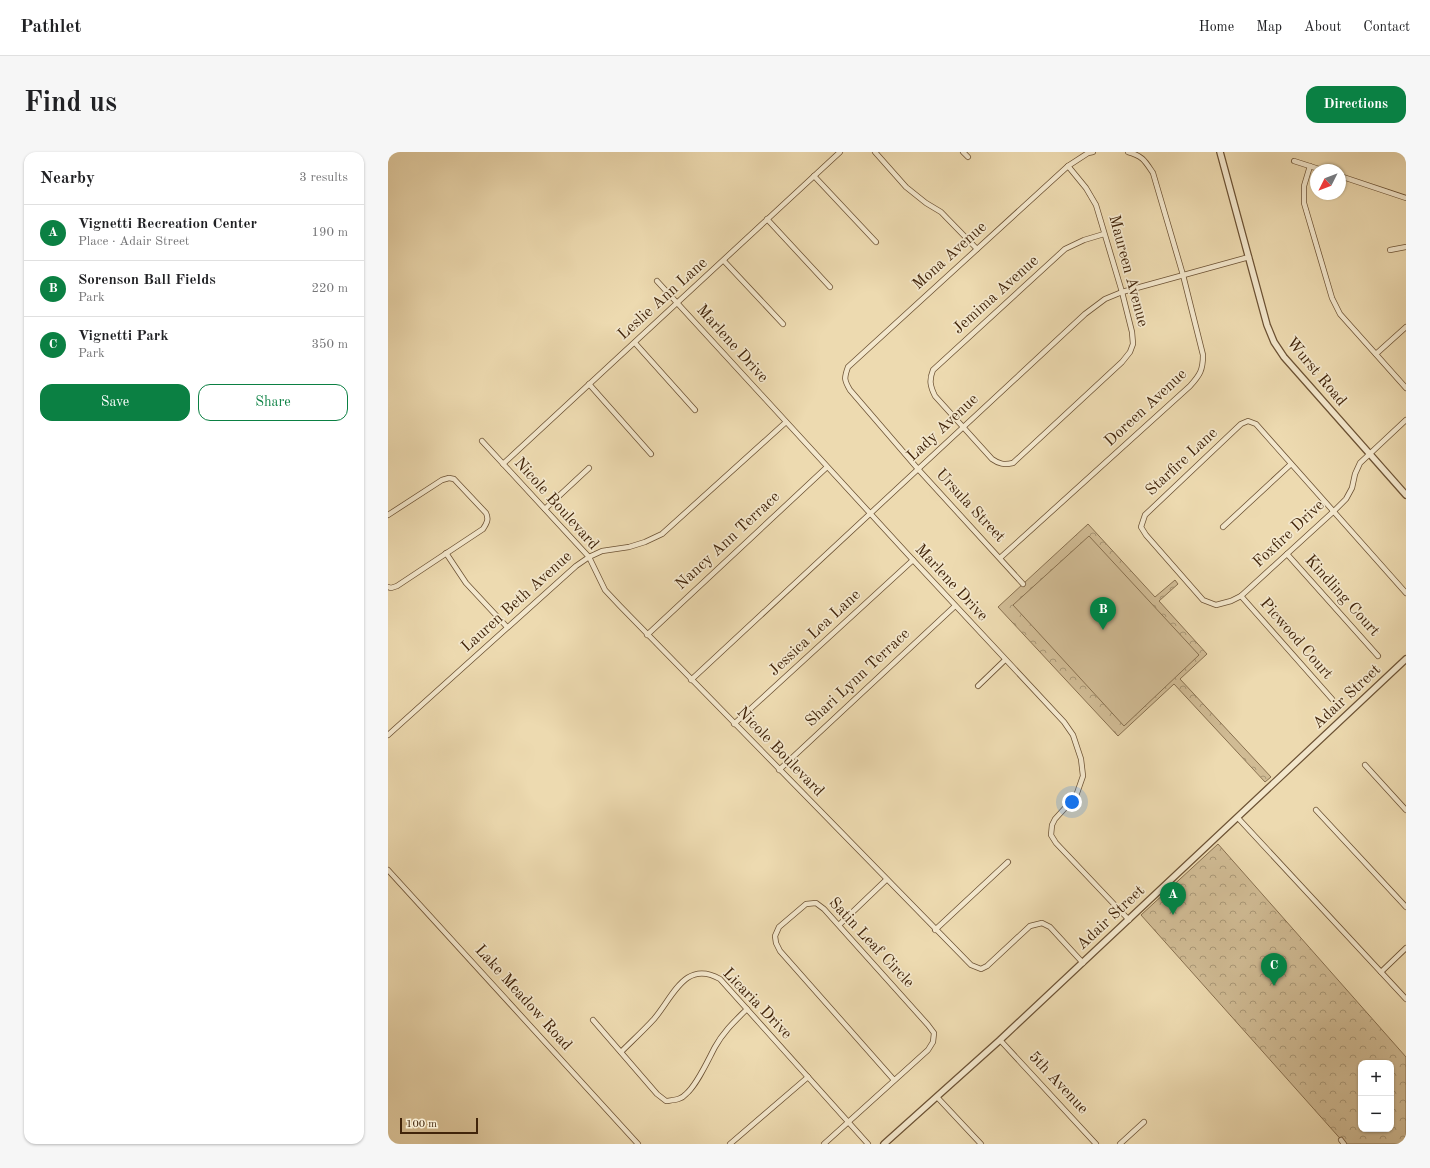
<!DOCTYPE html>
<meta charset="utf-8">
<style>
:root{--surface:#fff;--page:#f6f6f6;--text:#202124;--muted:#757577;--line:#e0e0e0;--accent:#0b8043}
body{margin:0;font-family:"Old Standard TT",serif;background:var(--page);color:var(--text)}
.controls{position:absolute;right:12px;bottom:12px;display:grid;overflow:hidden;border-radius:8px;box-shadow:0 1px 3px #0004}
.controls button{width:36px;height:36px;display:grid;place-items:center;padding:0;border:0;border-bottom:1px solid var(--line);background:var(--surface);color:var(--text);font:20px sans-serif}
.compass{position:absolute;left:922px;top:12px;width:36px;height:36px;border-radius:50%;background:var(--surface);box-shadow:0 1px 3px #0004;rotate:228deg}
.scale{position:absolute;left:12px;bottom:10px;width:78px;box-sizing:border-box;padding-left:4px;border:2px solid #41240a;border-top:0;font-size:11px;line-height:14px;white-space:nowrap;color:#41240a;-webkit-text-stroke:3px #f3e7cc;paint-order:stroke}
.you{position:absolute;left:684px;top:650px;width:14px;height:14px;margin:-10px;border:3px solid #fff;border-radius:50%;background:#1a73e8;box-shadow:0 0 0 6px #1a73e833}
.badge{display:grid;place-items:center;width:26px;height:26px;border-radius:50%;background:var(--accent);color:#fff;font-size:13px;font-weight:700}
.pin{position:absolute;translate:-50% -33px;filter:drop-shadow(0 1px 2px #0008)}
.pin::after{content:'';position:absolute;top:21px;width:14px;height:12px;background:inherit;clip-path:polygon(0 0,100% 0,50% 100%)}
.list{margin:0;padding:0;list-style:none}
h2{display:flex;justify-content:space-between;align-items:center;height:52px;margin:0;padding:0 16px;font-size:17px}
h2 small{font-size:13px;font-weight:400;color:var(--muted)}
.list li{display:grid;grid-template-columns:26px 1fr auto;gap:12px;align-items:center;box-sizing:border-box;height:56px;padding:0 16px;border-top:1px solid var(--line)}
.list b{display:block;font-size:15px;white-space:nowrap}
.list p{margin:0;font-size:13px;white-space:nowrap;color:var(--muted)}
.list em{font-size:13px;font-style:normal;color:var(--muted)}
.actions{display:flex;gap:8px;padding:12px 16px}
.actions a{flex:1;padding:9px 0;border:1px solid var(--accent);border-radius:12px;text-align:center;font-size:14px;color:var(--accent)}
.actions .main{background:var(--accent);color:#fff}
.map{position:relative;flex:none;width:1018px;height:992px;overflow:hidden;border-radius:12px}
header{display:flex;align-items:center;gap:24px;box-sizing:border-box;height:56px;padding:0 20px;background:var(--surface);border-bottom:1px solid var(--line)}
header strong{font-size:19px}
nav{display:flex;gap:22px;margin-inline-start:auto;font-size:14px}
.intro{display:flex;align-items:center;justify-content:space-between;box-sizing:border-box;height:96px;padding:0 24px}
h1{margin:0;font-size:28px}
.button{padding:10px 18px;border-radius:12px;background:var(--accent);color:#fff;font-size:14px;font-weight:700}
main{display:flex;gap:24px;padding:0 24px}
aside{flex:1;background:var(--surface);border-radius:12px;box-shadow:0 1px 3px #0004}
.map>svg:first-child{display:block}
</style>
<header>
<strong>Pathlet</strong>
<nav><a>Home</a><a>Map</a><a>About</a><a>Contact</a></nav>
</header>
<div class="intro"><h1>Find us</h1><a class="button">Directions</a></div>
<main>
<aside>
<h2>Nearby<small>3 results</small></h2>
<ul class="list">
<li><span class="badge">A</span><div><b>Vignetti Recreation Center</b><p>Place · Adair Street</p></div><em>190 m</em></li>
<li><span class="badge">B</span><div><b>Sorenson Ball Fields</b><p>Park</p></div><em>220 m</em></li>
<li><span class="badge">C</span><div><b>Vignetti Park</b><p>Park</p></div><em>350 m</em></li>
</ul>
<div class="actions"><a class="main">Save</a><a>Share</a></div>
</aside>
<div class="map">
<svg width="1018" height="992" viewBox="0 0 1018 992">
<defs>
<pattern id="park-crowns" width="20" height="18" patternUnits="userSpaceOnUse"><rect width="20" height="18" fill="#d0bb94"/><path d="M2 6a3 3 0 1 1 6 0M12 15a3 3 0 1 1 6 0" fill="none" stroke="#aa9877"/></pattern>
</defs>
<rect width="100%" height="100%" fill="#eddab0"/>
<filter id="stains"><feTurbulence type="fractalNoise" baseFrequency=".005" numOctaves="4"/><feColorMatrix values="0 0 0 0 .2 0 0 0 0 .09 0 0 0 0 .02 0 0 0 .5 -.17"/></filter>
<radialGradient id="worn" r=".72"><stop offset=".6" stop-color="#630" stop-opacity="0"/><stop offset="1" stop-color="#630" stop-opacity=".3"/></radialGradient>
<g fill="url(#park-crowns)" stroke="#88704f" fill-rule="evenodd">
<path d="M 700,372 L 767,445 L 787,428 L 790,432 L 771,449 L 819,502 L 792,527 L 883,625 L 877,630 L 786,532 L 730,584 L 610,455 Z"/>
<path d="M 830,692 L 1018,905 L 1018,992 L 957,992 L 753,763 ZM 973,911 L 1003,911 L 1003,977 L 973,977 Z"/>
</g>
<path fill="#d0bb94" stroke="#88704f" d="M 701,384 L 811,503 L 736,574 L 625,453 Z"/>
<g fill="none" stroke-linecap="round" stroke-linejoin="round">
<defs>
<g id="minor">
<path d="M 487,0 L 518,35 L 538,51 L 553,60 L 589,97"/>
<path d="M 575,0 L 580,5"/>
<path d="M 906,9 L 934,18"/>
<path d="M 680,14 L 698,36 L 708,53 L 734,140 L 744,180 L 745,192 L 742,200 L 734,210 L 625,311 C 616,313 611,312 604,307 L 547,244 C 542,234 541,228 545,218 L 677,97 L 696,88 L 716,82"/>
<path d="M 922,14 L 916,34 L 916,51 L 944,146 L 952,162 L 1018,236"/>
<path d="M 426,24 L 488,90"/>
<path d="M 952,24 L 1018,46"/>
<path d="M 379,67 L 442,135"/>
<path d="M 1002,98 L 1018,95"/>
<path d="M 336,109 L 395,172"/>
<path d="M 269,129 L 525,408 L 676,570 L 685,583 L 693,607 L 695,624 L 688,644 L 667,667 L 664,673 L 663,683 L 668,691 L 741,768"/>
<path d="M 247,191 L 307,258"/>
<path d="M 988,202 L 1018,175"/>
<path d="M 201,232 L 263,302"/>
<path d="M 1018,268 L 972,311 L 967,322 L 964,336 L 958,347 L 946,359 L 853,444 L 843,449 L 828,453 L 815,448 L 758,383 L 753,375 L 757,363 L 853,272 L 860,269 L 868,272 L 1018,441"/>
<path d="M 94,289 L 201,405 L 217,438 L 232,454 L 583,813 L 593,817 L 599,814 L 642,774 L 654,771 L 662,775 L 695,811"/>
<path d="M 115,312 L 452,0"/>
<path d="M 157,357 L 201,316"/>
<path d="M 0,363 L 54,328 L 61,326 L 66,327 L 98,361 C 101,367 99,371 95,377 L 9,434 L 3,436 L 0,435"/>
<path d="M 835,375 L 903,312"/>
<path d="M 58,401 L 78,431 L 119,475"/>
<path d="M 899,402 L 990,504"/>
<path d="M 612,406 L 802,234 C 812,223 815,218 815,203 L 795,123 L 765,21 C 757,9 755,4 740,0"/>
<path d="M 635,432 L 530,317 L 462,238 C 456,228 456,226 460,215 L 680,14 L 700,1 L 705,0"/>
<path d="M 853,444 L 944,547"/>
<path d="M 259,483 L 439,315"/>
<path d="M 303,528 L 697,162 L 717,147 L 734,140 L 861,105"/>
<path d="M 590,534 L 617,508"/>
<path d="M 346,572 L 525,408"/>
<path d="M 0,583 L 188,414 L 201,405 L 214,399 L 241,395 L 257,390 L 274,382 L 398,270"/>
<path d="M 977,613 L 1018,658"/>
<path d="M 391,618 L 567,454"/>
<path d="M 928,658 L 1018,755"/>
<path d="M 850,666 L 1018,847"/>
<path d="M 0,718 L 250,992"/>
<path d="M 451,773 L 498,728"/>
<path d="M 547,778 L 620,710"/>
<path d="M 993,820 L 1018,796"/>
<path d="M 205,868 L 269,942 L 278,949 C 286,948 293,948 298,942 C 309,933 320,908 327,895 C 335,880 347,869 359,857"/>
<path d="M 612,888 L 708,992"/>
<path d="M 233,900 C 244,889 256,878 266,867 C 285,845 297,807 332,827 L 480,992"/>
<path d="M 549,945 L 593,992"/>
<path d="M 953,988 L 956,992"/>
<path d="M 342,992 L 420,925"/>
<path d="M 436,992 L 540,898 L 545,890 L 546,881 L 540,873 L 436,757 L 428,751 L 418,752 L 391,775 L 387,784 L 388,791 L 392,799 L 506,928"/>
<path d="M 732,992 L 756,970"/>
</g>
<g id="tertiary">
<path d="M 832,0 L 879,173 L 886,190 L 896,205 L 1018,343"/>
<path d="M 496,992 L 612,888 L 1018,507"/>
</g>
</defs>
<use href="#minor" stroke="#6c5234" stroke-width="6"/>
<use href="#tertiary" stroke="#6c5234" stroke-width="8"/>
<use href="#minor" stroke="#f3e7cc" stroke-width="4.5"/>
<use href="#tertiary" stroke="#f3e7cc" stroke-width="5.5"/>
</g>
<g text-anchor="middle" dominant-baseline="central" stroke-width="3.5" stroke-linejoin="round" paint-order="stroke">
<g font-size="16" fill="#41240a" stroke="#f3e7cc">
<text transform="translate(562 104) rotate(-42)">Mona Avenue</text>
<text transform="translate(740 119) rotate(75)">Maureen Avenue</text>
<text transform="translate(608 143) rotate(-42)">Jemima Avenue</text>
<text transform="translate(275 147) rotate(-42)">Leslie Ann Lane</text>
<text transform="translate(344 192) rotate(48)">Marlene Drive</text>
<text transform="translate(928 220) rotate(50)">Wurst Road</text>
<text transform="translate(758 256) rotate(-43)">Doreen Avenue</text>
<text transform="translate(555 276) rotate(-43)">Lady Avenue</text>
<text transform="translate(794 310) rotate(-43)">Starfire Lane</text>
<text transform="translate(168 352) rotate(48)">Nicole Boulevard</text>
<text transform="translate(582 354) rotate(47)">Ursula Street</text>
<text transform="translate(901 382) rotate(-43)">Foxfire Drive</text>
<text transform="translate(340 389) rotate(-43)">Nancy Ann Terrace</text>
<text transform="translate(563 431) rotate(47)">Marlene Drive</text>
<text transform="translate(954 444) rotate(48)">Kindling Court</text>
<text transform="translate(129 450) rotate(-42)">Lauren Beth Avenue</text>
<text transform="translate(427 481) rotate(-43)">Jessica Lea Lane</text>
<text transform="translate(908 487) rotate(49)">Picwood Court</text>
<text transform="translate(470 526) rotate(-43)">Shari Lynn Terrace</text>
<text transform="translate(959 545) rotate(-43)">Adair Street</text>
<text transform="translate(392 600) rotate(46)">Nicole Boulevard</text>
<text transform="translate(723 766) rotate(-43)">Adair Street</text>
<text transform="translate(483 791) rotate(47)">Satin Leaf Circle</text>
<text transform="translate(135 846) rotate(48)">Lake Meadow Road</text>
<text transform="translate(369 852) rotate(46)">Licaria Drive</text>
<text transform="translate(670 931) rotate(47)">5th Avenue</text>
</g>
</g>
<rect width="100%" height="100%" filter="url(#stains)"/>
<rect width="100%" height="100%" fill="url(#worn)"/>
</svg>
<div class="controls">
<button>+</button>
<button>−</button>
</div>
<svg class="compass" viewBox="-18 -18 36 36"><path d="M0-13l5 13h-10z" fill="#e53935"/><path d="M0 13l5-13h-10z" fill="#757577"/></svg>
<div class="scale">100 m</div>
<div class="you"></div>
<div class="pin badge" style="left:785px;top:763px">A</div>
<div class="pin badge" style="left:715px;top:478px">B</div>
<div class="pin badge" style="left:886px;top:834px">C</div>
</div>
</main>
